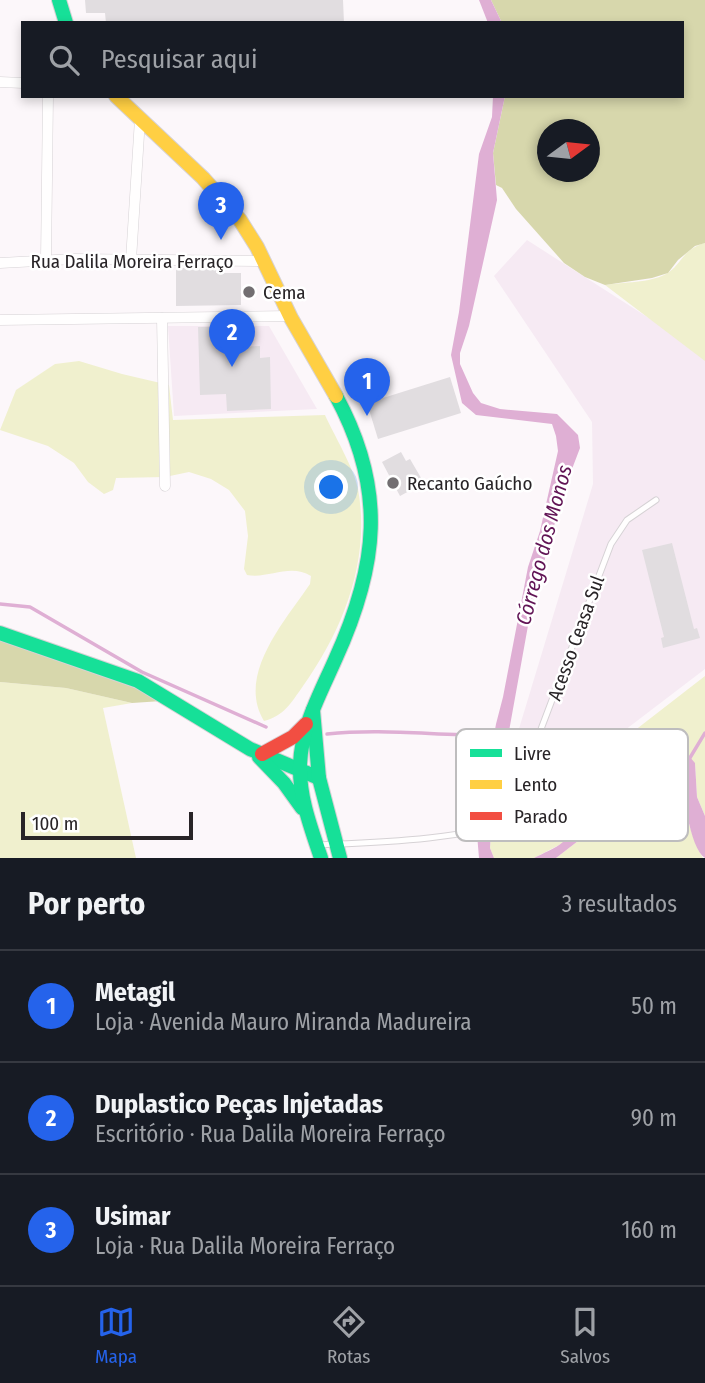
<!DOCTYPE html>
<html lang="pt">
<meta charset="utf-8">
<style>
:root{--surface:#171b24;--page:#20242c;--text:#f1f3f6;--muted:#9ea1a6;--line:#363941;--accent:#2563eb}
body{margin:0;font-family:"Fira Sans Condensed",sans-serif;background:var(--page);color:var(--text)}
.compass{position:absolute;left:537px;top:119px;width:63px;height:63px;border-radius:50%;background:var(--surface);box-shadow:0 4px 10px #0003;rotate:75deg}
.scale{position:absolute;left:21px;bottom:18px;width:172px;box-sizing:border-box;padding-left:7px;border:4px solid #282427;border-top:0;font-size:19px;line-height:24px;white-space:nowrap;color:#282427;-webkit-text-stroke:5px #fff;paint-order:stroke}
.you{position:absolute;left:332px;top:488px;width:24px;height:24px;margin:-18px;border:5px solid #fff;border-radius:50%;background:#1a73e8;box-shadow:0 0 0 10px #1a73e833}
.badge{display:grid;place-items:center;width:46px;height:46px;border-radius:50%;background:var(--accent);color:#fff;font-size:23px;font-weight:700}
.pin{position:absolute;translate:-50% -58px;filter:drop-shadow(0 2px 4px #0008)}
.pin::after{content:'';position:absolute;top:37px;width:24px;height:21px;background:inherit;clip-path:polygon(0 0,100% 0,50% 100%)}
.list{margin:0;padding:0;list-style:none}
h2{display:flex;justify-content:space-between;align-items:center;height:91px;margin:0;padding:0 28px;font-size:30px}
h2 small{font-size:23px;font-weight:400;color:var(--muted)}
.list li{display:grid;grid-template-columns:46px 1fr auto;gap:21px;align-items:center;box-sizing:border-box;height:112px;padding:0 28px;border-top:2px solid var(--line)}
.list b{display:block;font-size:26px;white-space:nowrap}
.list p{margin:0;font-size:23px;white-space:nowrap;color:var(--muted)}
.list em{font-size:23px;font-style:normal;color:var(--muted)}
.icon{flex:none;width:38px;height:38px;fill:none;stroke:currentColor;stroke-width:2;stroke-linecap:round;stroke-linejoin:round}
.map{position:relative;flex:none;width:705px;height:858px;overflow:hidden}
.search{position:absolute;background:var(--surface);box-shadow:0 4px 10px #0003;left:21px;right:21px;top:21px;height:77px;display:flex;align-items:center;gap:18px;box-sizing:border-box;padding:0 24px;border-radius:0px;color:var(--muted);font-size:26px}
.sheet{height:427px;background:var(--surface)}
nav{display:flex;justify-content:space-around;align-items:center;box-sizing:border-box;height:98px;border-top:2px solid var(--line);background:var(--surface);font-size:19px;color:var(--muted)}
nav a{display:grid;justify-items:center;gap:4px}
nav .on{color:var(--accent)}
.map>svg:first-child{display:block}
</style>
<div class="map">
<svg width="705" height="858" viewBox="0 0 705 858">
<rect width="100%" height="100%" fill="#fcf7fa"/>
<g fill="#f6eaf3">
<path d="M 527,240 L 705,354 L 705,669 L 549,788 L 505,775 L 593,484 L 592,422 L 494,276 Z"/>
<path d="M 168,326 L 269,326 L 317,409 L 174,416 Z"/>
</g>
<g fill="#f0f0ce">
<path d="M 705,243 L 705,361 L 605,285 C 623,282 650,283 666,274 C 681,266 682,249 705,243 Z"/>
<path d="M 79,361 L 122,374 L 169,385 L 173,420 L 325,415 C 334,435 354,468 358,489 C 371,560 343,630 303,686 C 291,703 284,716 264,721 C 236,675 285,621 310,584 L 311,576 C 290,563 269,579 247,575 L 244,569 L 248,536 L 245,511 L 229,490 L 211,479 L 189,472 L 165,477 L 116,478 L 113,490 L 104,494 L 88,482 L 74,463 L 48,446 L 0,430 L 16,390 L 55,364 Z"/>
<path d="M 705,676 L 705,816 L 697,797 L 695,763 L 647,759 L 623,779 L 563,843 L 534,858 L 494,858 L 490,848 L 491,831 L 505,831 Z"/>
<path d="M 0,682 L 66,688 L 132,703 L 103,708 L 136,858 L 0,858 Z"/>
<path d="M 671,765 L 678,765 C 683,774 681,783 683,793 C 686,814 692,840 703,858 L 556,858 L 578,841 L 647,773 Z"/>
</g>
<g fill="#d7d7ac" fill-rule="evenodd">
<path d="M 491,0 L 705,0 L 705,243 L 695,246 L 678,260 L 668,273 L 652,278 L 605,285 L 585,277 L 564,263 L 516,209 L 502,188 L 496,185 L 493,153 L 505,96 L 682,96 L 682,23 L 502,23 ZM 548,130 L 590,130 L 590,172 L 548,172 Z"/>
<path d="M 0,637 L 154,695 L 162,701 L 132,703 L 66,688 L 0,682 Z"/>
</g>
<g fill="#dfafd4">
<path d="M 479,0 L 491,0 L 502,23 L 488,23 Z"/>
<path d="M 493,96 L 505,96 L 493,153 L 497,200 L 469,326 L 460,353 L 460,364 L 473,393 L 481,403 L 500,409 L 557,414 L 578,435 L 580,448 L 564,490 L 531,609 L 491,831 L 490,848 L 494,858 L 479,858 L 477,834 L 496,724 L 503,697 L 528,567 L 540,531 L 558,451 L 556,436 L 552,424 L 476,415 L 462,403 L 451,355 L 459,312 L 479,154 L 492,117 Z"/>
<path d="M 662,754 L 688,755 L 695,763 L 697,797 L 705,816 L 705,858 C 689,847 683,790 681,770 L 676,765 L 647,773 L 578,841 L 556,858 L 534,858 C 543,853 555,849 563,842 C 598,816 618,768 662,754 Z"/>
</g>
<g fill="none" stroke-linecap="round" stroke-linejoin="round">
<g stroke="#dfafd4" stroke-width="3.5">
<path d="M 0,604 L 30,607 L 142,672 L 266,727"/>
<path d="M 327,734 C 384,728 439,736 496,735"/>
<path d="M 688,761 L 705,733"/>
</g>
</g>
<g fill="#e1dde0">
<path d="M 85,0 L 343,0 L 344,23 L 106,23 L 105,13 L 86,13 Z"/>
<path d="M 176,268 L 216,268 L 216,273 L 241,273 L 241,305 L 176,306 Z"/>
<path d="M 198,327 L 232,327 L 234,347 L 260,346 L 260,358 L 270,357 L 271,409 L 227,411 L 226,394 L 200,395 Z"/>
<path d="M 450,377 L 461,413 L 378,439 L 367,403 Z"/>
<path d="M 401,452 L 406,461 L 410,459 L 424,483 L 400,496 L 382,462 Z"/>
<path d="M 672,543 L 694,629 L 697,628 L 700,638 L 663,648 L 661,638 L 664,637 L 642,550 Z"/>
</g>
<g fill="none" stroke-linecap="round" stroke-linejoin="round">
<defs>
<path id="lane" d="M 317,845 C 357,843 479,840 507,819 L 611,544 L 627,520 L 656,500"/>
<g id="street">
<path d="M 0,82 L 23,83"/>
<path d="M 131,260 L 140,119"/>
<path d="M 46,261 L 48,96"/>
<path d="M 0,263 L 74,259 L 264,261"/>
<path d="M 162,318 L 165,486"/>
<path d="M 0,320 L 290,316"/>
</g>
<g id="fast">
<path d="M 59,0 L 66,23"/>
<path d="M 0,633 L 138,681 L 250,749 L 319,778"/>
<path d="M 313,710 L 319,778 L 340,858"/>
<path d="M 259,757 L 284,783 L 302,808"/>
<path d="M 321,858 C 311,828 299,797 300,765 C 301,728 320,694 335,660 C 378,566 387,490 336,396"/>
</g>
<path id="slow" d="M 116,96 L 203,178 L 240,220 L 257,247 L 291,318 L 336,396"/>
<path id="jam" d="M 262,754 L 293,737 L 306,724"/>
</defs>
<use href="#lane" stroke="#d6d2d5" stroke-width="7"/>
<use href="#street" stroke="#d6d2d5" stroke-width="11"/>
<use href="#fast" stroke="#d6d2d5" stroke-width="16"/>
<use href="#slow" stroke="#d6d2d5" stroke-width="16"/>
<use href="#jam" stroke="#d6d2d5" stroke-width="16"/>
<use href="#lane" stroke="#fffefe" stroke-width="5"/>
<use href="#street" stroke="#fffefe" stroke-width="10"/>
<use href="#fast" stroke="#16e098" stroke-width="14"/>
<use href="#slow" stroke="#ffcf43" stroke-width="14"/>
<use href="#jam" stroke="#f24e42" stroke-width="14"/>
</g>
<g fill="#726e71" stroke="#fff" stroke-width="2.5">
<circle cx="249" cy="292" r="7"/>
<circle cx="393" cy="483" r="7"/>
</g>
<g text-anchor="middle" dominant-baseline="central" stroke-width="5" stroke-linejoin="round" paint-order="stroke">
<g font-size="19" fill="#282427" stroke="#fff">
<text x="132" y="261">Rua Dalila Moreira Ferraço</text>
<text transform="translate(576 638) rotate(-70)">Acesso Ceasa Sul</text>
</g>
<g font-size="19" fill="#282427" stroke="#fff" text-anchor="start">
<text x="263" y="292">Cema</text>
<text x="407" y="483">Recanto Gaúcho</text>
</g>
<g font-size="21" font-style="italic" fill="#611455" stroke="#fff">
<text transform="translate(544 545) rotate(-75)">Córrego dos Monos</text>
</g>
</g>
<rect x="456" y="729" width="232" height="112" rx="10" fill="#fff" stroke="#bebdbe" stroke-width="2"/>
<rect x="470" y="749" width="32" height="8" fill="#16e098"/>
<rect x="470" y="780" width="32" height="9" fill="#ffcf43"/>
<rect x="470" y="812" width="32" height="8" fill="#f24e42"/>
<g font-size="19" fill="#282427">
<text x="514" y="760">Livre</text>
<text x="514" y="791">Lento</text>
<text x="514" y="823">Parado</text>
</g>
</svg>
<svg class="compass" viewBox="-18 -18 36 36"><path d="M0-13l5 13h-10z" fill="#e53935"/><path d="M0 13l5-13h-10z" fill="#9ea1a6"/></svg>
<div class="scale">100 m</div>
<div class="you"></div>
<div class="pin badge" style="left:367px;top:416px">1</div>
<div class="pin badge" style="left:232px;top:367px">2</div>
<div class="pin badge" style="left:221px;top:240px">3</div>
<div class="search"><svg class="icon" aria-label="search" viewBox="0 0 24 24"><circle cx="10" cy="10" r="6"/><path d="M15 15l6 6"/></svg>Pesquisar aqui</div>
</div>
<section class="sheet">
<h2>Por perto<small>3 resultados</small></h2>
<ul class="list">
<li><span class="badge">1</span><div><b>Metagil</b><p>Loja · Avenida Mauro Miranda Madureira</p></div><em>50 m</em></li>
<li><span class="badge">2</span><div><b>Duplastico Peças Injetadas</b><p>Escritório · Rua Dalila Moreira Ferraço</p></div><em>90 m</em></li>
<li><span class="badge">3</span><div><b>Usimar</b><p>Loja · Rua Dalila Moreira Ferraço</p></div><em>160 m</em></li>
</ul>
</section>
<nav>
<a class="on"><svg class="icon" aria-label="map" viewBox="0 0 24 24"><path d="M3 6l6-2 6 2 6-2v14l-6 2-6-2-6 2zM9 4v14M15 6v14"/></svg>Mapa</a>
<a><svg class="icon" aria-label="directions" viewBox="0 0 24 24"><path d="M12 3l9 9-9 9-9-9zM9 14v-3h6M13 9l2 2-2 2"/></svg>Rotas</a>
<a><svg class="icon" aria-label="saved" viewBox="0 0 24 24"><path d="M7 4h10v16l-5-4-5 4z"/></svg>Salvos</a>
</nav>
